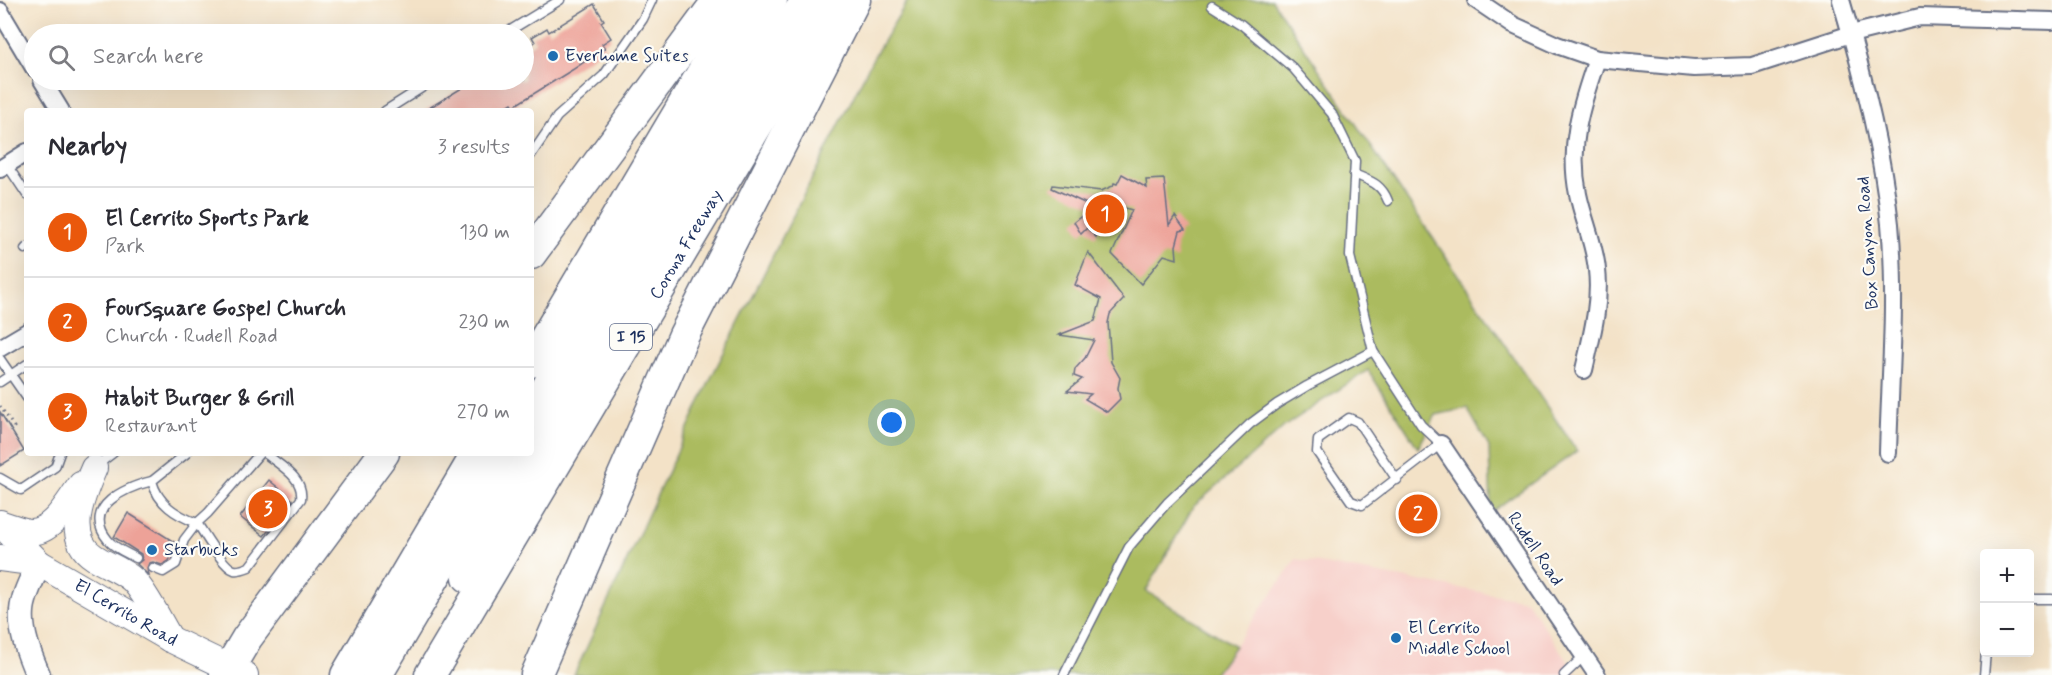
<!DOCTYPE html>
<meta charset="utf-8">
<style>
:root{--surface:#fff;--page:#f7f7f7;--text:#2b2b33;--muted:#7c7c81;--line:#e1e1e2;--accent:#ea580c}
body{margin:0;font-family:Mynerve,sans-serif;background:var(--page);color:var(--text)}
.controls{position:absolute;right:18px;bottom:18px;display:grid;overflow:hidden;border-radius:6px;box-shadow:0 6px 24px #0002}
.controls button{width:54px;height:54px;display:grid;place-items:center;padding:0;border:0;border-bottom:2px solid var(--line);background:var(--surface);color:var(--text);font:30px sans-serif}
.you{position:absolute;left:892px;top:423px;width:21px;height:21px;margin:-15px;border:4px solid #fff;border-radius:50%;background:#1a73e8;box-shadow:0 0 0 9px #1a73e833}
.badge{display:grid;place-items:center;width:39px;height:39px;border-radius:50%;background:var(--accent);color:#fff;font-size:20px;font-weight:700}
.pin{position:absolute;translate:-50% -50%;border:3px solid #fff;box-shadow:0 2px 6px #0006}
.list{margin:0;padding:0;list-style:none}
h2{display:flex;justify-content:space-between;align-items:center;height:78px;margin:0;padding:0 24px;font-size:26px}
h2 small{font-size:20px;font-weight:400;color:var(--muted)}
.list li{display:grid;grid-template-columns:39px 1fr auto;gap:18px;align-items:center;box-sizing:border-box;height:90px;padding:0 24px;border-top:2px solid var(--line)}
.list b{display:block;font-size:22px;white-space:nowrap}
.list p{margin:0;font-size:20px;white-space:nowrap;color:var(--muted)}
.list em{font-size:20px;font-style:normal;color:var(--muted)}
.icon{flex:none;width:33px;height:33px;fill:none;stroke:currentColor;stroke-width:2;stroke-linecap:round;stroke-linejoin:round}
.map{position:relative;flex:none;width:2052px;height:675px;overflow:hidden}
.search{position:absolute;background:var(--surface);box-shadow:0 6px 24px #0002;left:24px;top:24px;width:510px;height:66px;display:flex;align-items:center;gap:15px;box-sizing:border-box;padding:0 21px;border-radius:33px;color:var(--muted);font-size:22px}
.panel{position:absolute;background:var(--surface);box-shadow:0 6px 24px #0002;left:24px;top:108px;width:510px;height:348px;border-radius:6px}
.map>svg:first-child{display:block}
</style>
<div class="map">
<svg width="2052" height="675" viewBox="0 0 2052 675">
<rect width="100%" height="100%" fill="#fdfcf7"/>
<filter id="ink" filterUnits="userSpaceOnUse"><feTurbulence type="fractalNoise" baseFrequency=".0167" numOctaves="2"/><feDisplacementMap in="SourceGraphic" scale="12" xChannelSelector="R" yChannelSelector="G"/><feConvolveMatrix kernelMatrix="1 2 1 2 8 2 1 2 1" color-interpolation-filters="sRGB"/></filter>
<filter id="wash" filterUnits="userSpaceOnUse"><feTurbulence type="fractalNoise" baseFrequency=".008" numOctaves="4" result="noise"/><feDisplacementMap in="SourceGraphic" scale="24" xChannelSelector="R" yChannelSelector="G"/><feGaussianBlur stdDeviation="1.35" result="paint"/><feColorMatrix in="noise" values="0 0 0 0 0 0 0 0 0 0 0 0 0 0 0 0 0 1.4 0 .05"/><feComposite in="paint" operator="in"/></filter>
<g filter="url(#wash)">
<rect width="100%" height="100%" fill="#f3e2c7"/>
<path fill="#f7d0ca" d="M 1296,559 L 1526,600 L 1577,675 L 1214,675 Z"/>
<path fill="#abbb5e" stroke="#63755e" stroke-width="1.5" d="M 908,0 L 1272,0 L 1577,451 L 1491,512 L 1489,447 L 1467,408 L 1436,415 L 1418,448 L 1368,370 L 1285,426 L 1193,507 L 1146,591 L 1235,646 L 1214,675 L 574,675 L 712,376 L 873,58 Z"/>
<g id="blocks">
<g fill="#eda298">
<path d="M 594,4 L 604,20 L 601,22 L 611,38 L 602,44 L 605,48 L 572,70 L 514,106 L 512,103 L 499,111 L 424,111 L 475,80 L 524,80 L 524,49 L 535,42 L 532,37 L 547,28 L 549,32 Z"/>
<path d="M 1122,174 L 1147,188 L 1146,180 L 1164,179 L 1169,225 L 1175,216 L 1185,230 L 1180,231 L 1176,246 L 1177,259 L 1164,255 L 1141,284 L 1112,254 L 1132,210 L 1108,203 L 1102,211 L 1101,210 L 1096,237 L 1087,228 L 1081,234 L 1074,222 L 1093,207 L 1052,188 L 1053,185 L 1101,191 L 1113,186 L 1114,183 L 1117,184 Z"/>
<path d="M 1088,252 L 1124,299 L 1110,314 L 1108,323 L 1111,362 L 1120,378 L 1118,388 L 1120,399 L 1107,412 L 1085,399 L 1091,394 L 1067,391 L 1082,379 L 1074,376 L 1075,369 L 1085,358 L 1094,340 L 1059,335 L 1095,321 L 1101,299 L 1075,285 Z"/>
<path d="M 0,412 L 24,451 L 0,466 Z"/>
<path d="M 269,480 L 293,500 L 264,536 L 240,517 Z"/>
<path d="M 128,513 L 176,543 L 169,561 L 162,565 L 153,562 L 149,563 L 147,568 L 148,575 L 137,564 L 142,560 L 141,554 L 114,537 Z"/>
</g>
</g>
</g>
<g filter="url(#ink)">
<use href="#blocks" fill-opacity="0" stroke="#676e83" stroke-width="1.5"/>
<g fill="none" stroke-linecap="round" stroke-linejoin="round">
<defs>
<g id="lane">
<path d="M 1212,6 L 1242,25 L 1293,68 L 1332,114 L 1355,161 L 1350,256 L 1373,351"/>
<path d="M 504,34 L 560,0"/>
<path d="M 385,111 L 434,80"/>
<path d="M 531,155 L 557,117 L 604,75 L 643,19 L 652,0"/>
<path d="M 7,165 L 27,195"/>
<path d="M 1354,174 C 1370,181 1381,183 1388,201"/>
<path d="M 25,249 L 27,247"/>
<path d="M 0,359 L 27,398"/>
<path d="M 0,382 L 27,364"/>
<path d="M 187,453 L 152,481 C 158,504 176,515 197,523 L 208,513 L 260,453"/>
<path d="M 96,466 L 113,453"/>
<path d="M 0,478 L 21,490 L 55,467 L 60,453"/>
<path d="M 136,558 C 127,553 114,548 108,540 C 80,506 128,487 152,481"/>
<path d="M 153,568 L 163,572 L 176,564 L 184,540 L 197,523 C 204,533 223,567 234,570 C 239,571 244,569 249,567 L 301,499 C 304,477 280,466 265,453"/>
<path d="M 2030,599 L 2052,599"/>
<path d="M 1064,675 L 1129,547 L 1167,503 L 1250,424 L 1277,404 L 1307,386 L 1373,351 L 1421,425 L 1441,444 L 1362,505 L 1351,501 L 1317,452 L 1318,440 L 1349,418 L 1358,422 L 1397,480"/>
<path d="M 1564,675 L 1584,656"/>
<path d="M 1984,675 L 1986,652"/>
</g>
<g id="street">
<path d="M 1476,0 L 1513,25 L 1557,45 L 1597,59 L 1694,68 L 1752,66 L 1851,34 L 1920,17 L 2052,21"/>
<path d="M 1841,0 C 1863,73 1882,148 1890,224 C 1897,299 1890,377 1888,453"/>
<path d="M 0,11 L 34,68"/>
<path d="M 42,80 L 61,111"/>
<path d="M 0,169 L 27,152"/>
<path d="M 0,348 L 27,332"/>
<path d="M 1584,370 C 1591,338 1601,304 1597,270 C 1595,245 1583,219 1578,194 C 1568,145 1581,105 1597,59"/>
<path d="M 1441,444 L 1597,675"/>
</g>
<path id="secondary" d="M 38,675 C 30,656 20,633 22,611 C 23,595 33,578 39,563"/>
<g id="primary">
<path d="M 94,468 C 83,493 63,537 94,557 C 106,565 122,570 133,580 C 146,593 160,623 170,639"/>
<path id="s1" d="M 0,523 L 39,563 L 170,639 L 245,675"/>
<path d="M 1,524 C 10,526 20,531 29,532 C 53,533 68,502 81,485"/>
<path d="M 0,558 L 39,563"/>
</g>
<g id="highway">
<path d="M 531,254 L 718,0"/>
<path d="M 531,362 L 745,0"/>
<path d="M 531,414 C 613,277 691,138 772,0"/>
<path d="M 468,577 L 489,534 L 806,0"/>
<path d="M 225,675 L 247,638 L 384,453"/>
<path d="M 346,675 L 477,453"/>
<path d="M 377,675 L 508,453"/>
<path id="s2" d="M 430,675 L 832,0"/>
<path d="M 536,675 L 684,335 L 855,0"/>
</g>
</defs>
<use href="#lane" stroke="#676e83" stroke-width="11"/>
<use href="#street" stroke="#676e83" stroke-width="20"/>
<use href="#secondary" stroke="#676e83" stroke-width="27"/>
<use href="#primary" stroke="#676e83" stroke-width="28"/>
<use href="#highway" stroke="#676e83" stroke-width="33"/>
<path stroke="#676e83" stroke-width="3" stroke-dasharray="1.5 4.5" stroke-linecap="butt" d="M 0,406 L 14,427 L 11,429"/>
<use href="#lane" stroke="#fff" stroke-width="8"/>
<use href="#street" stroke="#fff" stroke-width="16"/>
<use href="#secondary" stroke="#fff" stroke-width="24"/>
<use href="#primary" stroke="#fff" stroke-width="26"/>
<use href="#highway" stroke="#fff" stroke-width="30"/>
</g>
</g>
<g fill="#1f6fb2" stroke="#fdfcf7" stroke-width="2">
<circle cx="553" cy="56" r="6"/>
<circle cx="152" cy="550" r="6"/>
<circle cx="1396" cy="638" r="6"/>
</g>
<g text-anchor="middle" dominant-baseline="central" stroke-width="4.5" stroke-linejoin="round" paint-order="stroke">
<rect fill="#fdfcf7" stroke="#5f6c8c" stroke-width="1.5" x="610" y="324" width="42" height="26" rx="4.5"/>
<g font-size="16" font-weight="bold" fill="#1b2f5e">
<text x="631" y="337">I 15</text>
</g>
<g font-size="18" fill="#1b2f5e" stroke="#fdfcf7" text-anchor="start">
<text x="565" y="56">Everhome Suites</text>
<text x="164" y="550">Starbucks</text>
<text x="1408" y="628">El Cerrito<tspan x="1408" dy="21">Middle School</tspan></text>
</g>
<g font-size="18" fill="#1b2f5e" stroke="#fdfcf7">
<text transform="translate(1868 243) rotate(-94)">Box Canyon Road</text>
<text stroke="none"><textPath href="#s2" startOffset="501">Corona Freeway</textPath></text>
<text transform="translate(1535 549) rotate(56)">Rudell Road</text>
<text stroke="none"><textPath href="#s1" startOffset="156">El Cerrito Road</textPath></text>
</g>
</g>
</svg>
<div class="controls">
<button>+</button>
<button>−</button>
</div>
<div class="you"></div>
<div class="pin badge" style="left:1105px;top:214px">1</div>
<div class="pin badge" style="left:1418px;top:514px">2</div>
<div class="pin badge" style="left:268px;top:509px">3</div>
<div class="search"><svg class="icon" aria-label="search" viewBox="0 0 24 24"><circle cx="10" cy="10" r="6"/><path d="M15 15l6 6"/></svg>Search here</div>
<section class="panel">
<h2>Nearby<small>3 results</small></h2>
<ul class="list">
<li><span class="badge">1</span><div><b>El Cerrito Sports Park</b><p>Park</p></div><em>130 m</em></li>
<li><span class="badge">2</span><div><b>Foursquare Gospel Church</b><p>Church · Rudell Road</p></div><em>230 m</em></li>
<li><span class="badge">3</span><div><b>Habit Burger &amp; Grill</b><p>Restaurant</p></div><em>270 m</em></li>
</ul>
</section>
</div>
